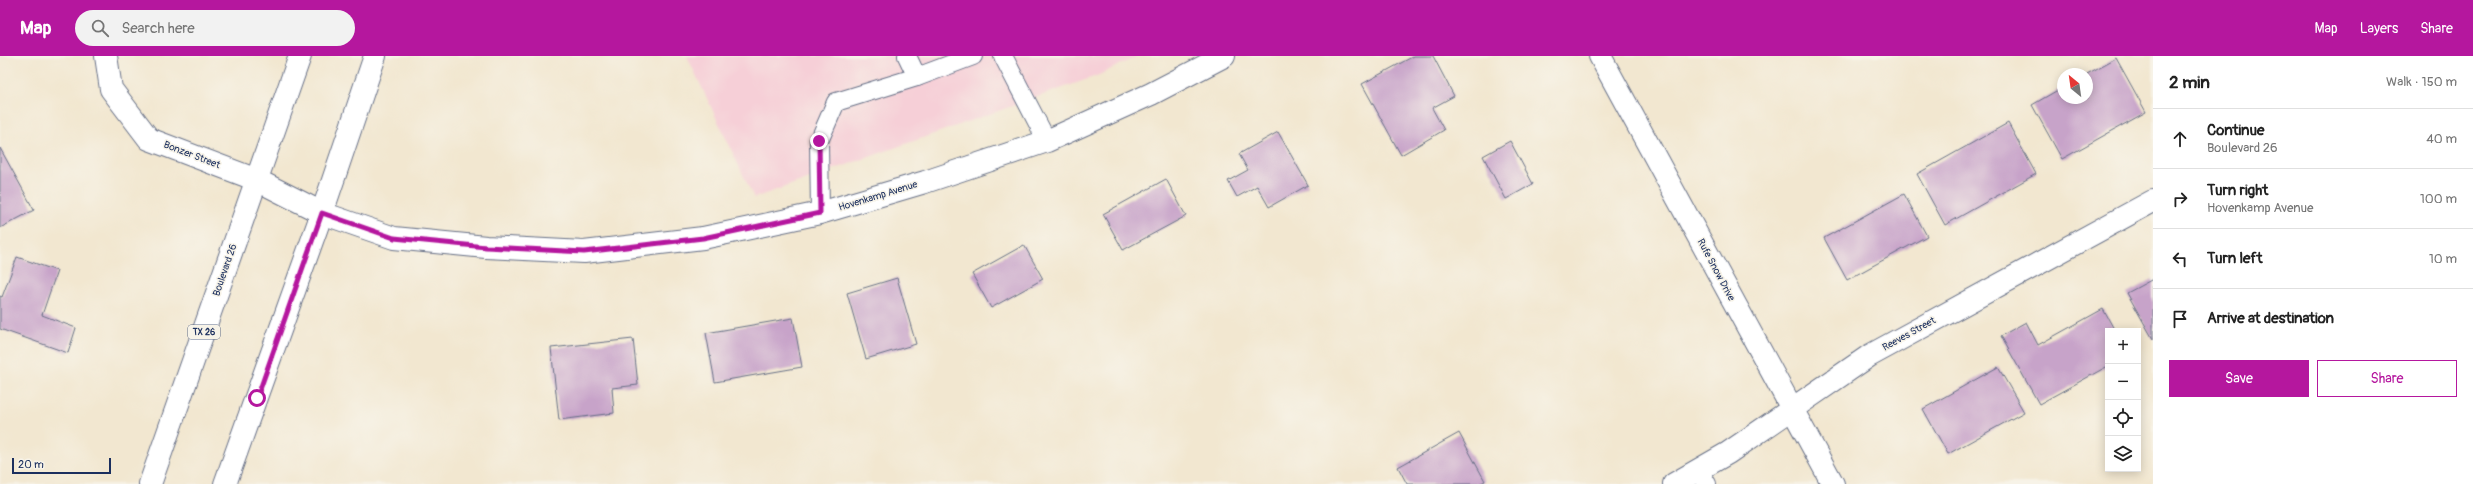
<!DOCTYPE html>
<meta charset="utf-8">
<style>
:root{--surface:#fff;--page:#f2f2f2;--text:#222;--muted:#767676;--line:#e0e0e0;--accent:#b5179e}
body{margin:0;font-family:Pangolin,sans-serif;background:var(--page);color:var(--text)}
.controls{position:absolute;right:12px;bottom:12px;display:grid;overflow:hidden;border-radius:0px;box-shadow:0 2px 10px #0003}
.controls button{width:36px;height:36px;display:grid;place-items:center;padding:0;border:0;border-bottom:1px solid var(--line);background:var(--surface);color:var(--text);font:20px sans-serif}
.compass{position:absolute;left:2057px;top:12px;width:36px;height:36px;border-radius:50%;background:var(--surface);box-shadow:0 2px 10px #0003;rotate:331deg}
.scale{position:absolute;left:12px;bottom:10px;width:99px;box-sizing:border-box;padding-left:4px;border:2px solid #1b2f5e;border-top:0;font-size:11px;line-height:14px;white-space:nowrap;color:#1b2f5e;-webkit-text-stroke:3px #f7f3e8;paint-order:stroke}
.stop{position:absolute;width:12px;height:12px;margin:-9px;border:3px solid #b5179e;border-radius:50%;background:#fff}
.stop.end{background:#b5179e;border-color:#fff;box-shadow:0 1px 4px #0008}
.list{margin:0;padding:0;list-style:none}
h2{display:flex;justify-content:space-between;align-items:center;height:52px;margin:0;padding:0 16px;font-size:17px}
h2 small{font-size:13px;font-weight:400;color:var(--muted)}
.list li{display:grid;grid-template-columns:26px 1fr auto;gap:12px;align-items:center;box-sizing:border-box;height:60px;padding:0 16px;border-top:1px solid var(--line)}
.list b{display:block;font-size:15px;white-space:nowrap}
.list p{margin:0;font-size:13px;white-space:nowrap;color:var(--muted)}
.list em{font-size:13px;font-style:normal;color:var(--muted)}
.actions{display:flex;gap:8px;padding:12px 16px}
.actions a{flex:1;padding:9px 0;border:1px solid var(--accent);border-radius:0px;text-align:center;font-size:14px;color:var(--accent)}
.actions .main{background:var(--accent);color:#fff}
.icon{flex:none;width:22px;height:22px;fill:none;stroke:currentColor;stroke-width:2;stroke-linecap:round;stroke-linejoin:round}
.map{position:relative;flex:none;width:2153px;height:428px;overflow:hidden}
header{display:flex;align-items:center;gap:24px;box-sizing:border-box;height:56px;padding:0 20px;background:var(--accent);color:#fff}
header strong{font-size:19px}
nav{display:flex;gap:22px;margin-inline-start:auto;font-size:14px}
.search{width:280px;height:36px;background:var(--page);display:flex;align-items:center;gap:10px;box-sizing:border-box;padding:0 14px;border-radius:22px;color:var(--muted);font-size:15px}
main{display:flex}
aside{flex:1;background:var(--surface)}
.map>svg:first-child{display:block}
</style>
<header>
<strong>Map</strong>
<div class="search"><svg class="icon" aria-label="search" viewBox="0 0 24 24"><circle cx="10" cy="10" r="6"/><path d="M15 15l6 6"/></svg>Search here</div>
<nav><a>Map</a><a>Layers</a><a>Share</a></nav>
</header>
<main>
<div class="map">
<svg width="2153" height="428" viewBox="0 0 2153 428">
<rect width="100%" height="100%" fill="#f7f3e8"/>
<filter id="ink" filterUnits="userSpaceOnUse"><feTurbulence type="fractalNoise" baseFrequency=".025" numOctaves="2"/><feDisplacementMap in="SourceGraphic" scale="8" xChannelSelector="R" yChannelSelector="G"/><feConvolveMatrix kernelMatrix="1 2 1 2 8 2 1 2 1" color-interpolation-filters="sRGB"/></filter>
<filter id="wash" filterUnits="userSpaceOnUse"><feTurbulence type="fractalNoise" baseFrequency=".012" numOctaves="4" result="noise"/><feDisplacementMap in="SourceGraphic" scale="16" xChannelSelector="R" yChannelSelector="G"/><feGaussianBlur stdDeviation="0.9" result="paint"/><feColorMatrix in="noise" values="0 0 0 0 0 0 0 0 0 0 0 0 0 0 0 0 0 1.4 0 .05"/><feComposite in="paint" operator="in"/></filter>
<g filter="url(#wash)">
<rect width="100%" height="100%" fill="#f2e7d0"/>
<path fill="#f6cfd7" d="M 687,0 L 1138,0 L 1099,19 L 754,142 Z"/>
<g id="blocks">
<g fill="#c7a3c9">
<path d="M 1414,0 L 1433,0 L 1454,40 L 1432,52 L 1444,74 L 1401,99 L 1362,28 Z"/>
<path d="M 2116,2 L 2146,56 L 2062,103 L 2032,49 L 2063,31 L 2063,42 L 2087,42 L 2087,18 Z"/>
<path d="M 2008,67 L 2036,118 L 1945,169 L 1917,118 Z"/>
<path d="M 1278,76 L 1308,129 L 1269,151 L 1257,130 L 1237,141 L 1228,125 L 1248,114 L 1239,98 Z"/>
<path d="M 1510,85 L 1533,128 L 1506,143 L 1483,100 Z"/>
<path d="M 0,92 L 34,154 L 0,172 Z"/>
<path d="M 1166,123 L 1186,160 L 1123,194 L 1103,158 Z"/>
<path d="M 1904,138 L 1927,180 L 1847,224 L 1824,182 Z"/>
<path d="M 1024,189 L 1043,223 L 991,252 L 972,218 Z"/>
<path d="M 17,201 L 57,215 L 42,259 L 76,272 L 68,297 L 0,273 L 0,240 L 2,241 Z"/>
<path d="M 897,222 L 916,288 L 866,303 L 847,237 Z"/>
<path d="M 2153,223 L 2153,283 L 2127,237 Z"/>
<path d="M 2103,253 L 2115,275 L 2108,275 L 2108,310 L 2039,348 L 2001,280 L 2026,266 L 2038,289 Z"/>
<path d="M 793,262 L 802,311 L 715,326 L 706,277 Z"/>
<path d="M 633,283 L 638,329 L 612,332 L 614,357 L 559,364 L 551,292 Z"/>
<path d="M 1998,311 L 2024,356 L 1948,398 L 1923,353 Z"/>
<path d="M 1459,377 L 1485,425 L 1479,428 L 1407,428 L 1398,411 Z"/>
</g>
</g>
</g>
<g filter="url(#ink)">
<use href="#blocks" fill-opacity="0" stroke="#666f86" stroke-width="1"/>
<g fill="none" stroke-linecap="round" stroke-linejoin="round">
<defs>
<g id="lane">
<path d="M 1003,0 L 1047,85"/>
<path d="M 917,21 L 973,0"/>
<path d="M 820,157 L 819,85 L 836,46 L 917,21 L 907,0"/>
<path d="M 1699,415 L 1707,428"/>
</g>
<g id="street">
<path d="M 106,0 L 111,33 L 149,83 L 257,124 L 322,157 L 394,182 L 486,191 L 584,196 L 703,182 L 820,157 L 925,126 L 1047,85 L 1151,38 L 1224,0"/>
<path d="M 1674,428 L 1728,397 L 1869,300 L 2153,145"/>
</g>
<path id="secondary" d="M 1600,0 L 1833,428"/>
<g id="primary">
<path d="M 150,428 L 300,0"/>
<path d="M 225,428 L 322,157 L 375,0"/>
</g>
</defs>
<use href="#lane" stroke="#666f86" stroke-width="20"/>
<use href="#street" stroke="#666f86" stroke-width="24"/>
<use href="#secondary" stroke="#666f86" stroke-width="24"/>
<use href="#primary" stroke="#666f86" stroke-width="24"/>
<use href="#lane" stroke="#fff" stroke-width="18"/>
<use href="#street" stroke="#fff" stroke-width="22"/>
<use href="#secondary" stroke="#fff" stroke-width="22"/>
<use href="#primary" stroke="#fff" stroke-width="22"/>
</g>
</g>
<g fill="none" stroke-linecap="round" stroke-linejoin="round" filter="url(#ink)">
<path stroke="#b5179e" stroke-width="5" d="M 257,342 L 322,157 L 394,182 L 486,191 L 584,196 L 703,182 L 820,157 L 819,85"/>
</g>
<g text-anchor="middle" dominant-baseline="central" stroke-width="3" stroke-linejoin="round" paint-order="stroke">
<rect fill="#f7f3e8" stroke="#5d6a87" stroke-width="1" x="188" y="269" width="32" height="14" rx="3"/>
<g font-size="9" font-weight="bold" fill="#1b2f5e">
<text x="204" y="276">TX 26</text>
</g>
<g font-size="10" fill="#1b2f5e" stroke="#f7f3e8">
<text transform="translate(192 99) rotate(21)">Bonzer Street</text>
<text transform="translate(878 140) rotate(-17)">Hovenkamp Avenue</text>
<text transform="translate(225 214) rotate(-71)">Boulevard 26</text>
<text transform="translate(1716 214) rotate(62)">Rufe Snow Drive</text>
<text transform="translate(1909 278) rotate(-29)">Reeves Street</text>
</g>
</g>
</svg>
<div class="controls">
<button>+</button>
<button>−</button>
<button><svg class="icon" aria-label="locate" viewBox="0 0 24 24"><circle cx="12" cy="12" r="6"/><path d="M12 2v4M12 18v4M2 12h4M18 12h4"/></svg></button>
<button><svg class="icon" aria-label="layers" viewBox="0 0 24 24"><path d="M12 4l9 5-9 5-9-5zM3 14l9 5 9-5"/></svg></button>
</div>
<svg class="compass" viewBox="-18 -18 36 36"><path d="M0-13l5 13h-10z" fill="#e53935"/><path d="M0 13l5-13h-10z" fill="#767676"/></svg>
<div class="scale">20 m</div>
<div class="stop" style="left:257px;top:342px"></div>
<div class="stop end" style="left:819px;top:85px"></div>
</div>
<aside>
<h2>2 min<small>Walk · 150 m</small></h2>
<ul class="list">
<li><svg class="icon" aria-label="ahead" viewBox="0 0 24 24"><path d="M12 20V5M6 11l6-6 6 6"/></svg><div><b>Continue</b><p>Boulevard 26</p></div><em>40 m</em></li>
<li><svg class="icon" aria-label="right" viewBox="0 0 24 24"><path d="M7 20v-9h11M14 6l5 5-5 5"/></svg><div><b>Turn right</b><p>Hovenkamp Avenue</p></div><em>100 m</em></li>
<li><svg class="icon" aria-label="left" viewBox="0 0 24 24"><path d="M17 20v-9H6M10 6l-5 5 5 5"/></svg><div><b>Turn left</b></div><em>10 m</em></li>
<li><svg class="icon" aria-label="arrive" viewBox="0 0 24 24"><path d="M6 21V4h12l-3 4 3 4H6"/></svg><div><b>Arrive at destination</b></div></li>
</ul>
<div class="actions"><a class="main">Save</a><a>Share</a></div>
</aside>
</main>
